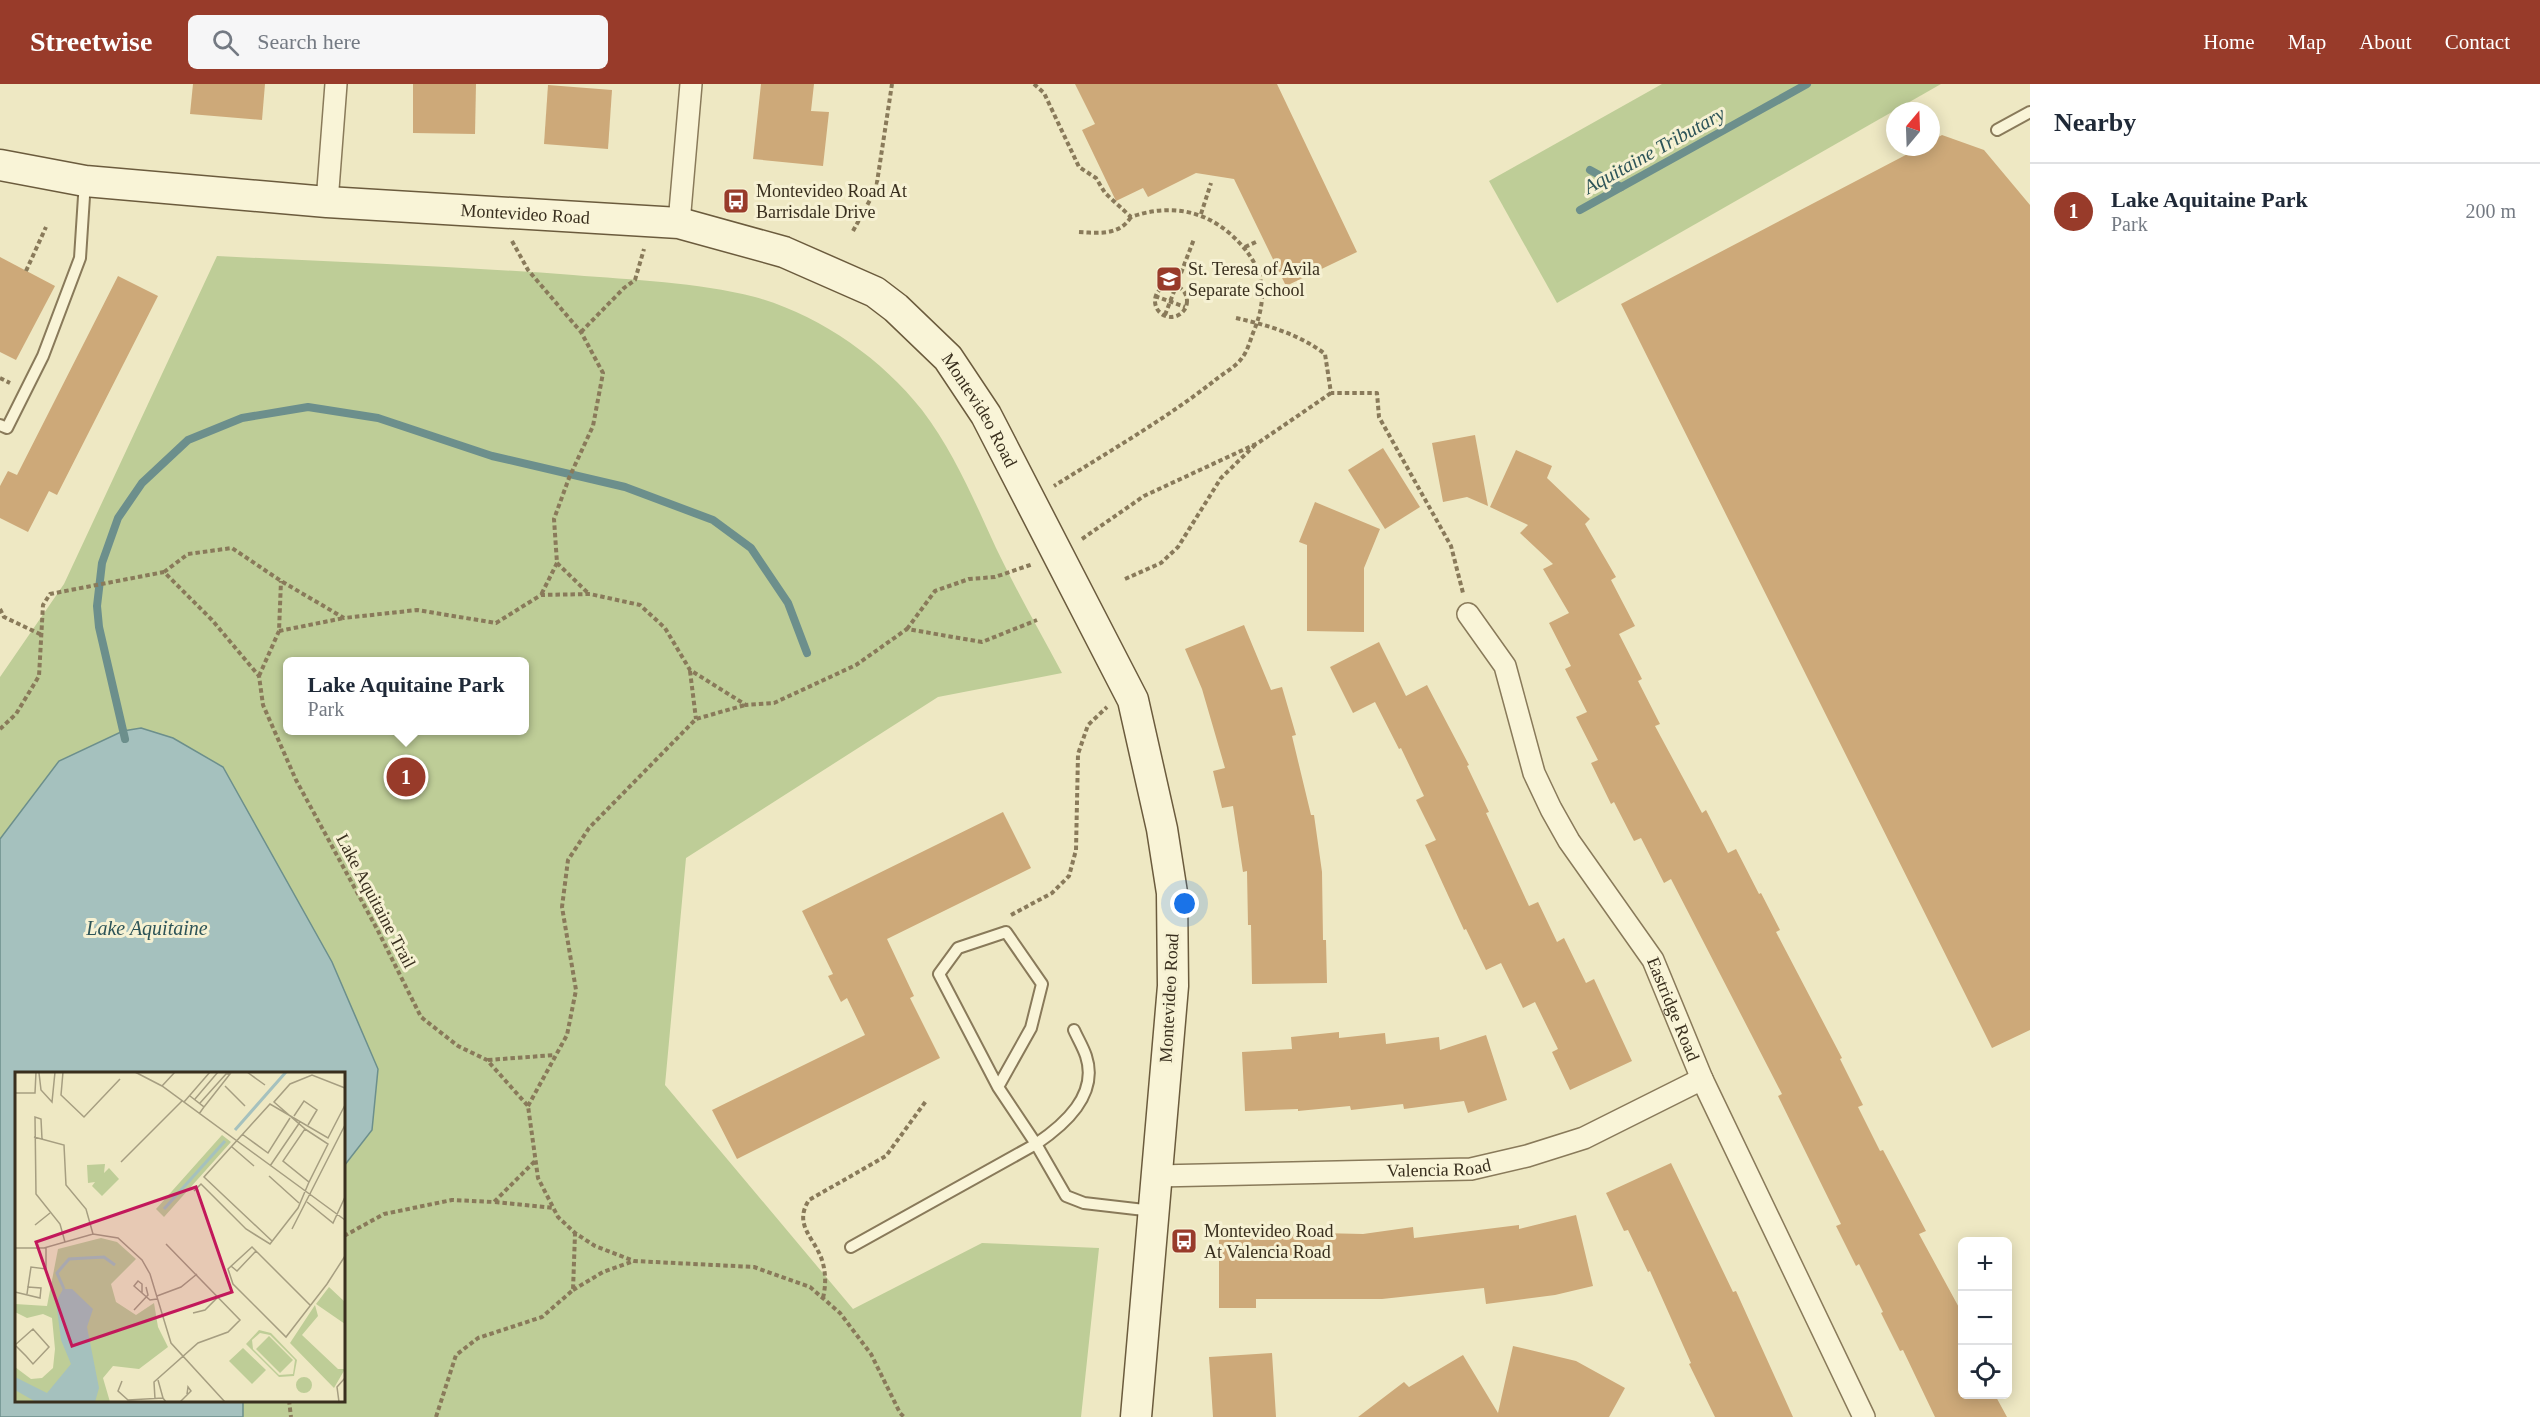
<!DOCTYPE html>
<meta charset="utf-8">
<style>
:root{--surface:#fff;--page:#f6f6f7;--text:#1f2937;--muted:#747a83;--line:#e0e1e3;--accent:#983b2a}
body{margin:0;font-family:"Times New Roman",serif;background:var(--page);color:var(--text)}
.controls{position:absolute;right:18px;bottom:18px;display:grid;overflow:hidden;border-radius:9px;box-shadow:0 3px 15px #0003}
.controls button{width:54px;height:54px;display:grid;place-items:center;padding:0;border:0;border-bottom:2px solid var(--line);background:var(--surface);color:var(--text);font:30px sans-serif}
.compass{position:absolute;left:1886px;top:18px;width:54px;height:54px;border-radius:50%;background:var(--surface);box-shadow:0 3px 15px #0003;rotate:19deg}
.you{position:absolute;left:1185px;top:820px;width:21px;height:21px;margin:-15px;border:4px solid #fff;border-radius:50%;background:#1a73e8;box-shadow:0 0 0 9px #1a73e833}
.badge{display:grid;place-items:center;width:39px;height:39px;border-radius:50%;background:var(--accent);color:#fff;font-size:20px;font-weight:700}
.pin{position:absolute;translate:-50% -50%;border:3px solid #fff;box-shadow:0 2px 6px #0006}
.popup{position:absolute;left:283px;top:573px;width:246px;height:78px;box-sizing:border-box;display:grid;place-content:center;border-radius:9px;background:var(--surface);filter:drop-shadow(0 2px 4px #0005);font-size:20px;white-space:nowrap;color:var(--muted)}
.popup b{font-size:22px;color:var(--text)}
.popup::after{content:'';position:absolute;left:50%;top:100%;margin-left:-12px;border:12px solid transparent;border-top-color:var(--surface)}
.list{margin:0;padding:0;list-style:none}
h2{display:flex;justify-content:space-between;align-items:center;height:78px;margin:0;padding:0 24px;font-size:26px}
h2 small{font-size:20px;font-weight:400;color:var(--muted)}
.list li{display:grid;grid-template-columns:39px 1fr auto;gap:18px;align-items:center;box-sizing:border-box;height:96px;padding:0 24px;border-top:2px solid var(--line)}
.list b{display:block;font-size:22px;white-space:nowrap}
.list p{margin:0;font-size:20px;white-space:nowrap;color:var(--muted)}
.list em{font-size:20px;font-style:normal;color:var(--muted)}
.icon{flex:none;width:33px;height:33px;fill:none;stroke:currentColor;stroke-width:2;stroke-linecap:round;stroke-linejoin:round}
.map{position:relative;flex:none;width:2030px;height:1333px;overflow:hidden}
header{display:flex;align-items:center;gap:36px;box-sizing:border-box;height:84px;padding:0 30px;background:var(--accent);color:#fff}
header strong{font-size:28px}
nav{display:flex;gap:33px;margin-inline-start:auto;font-size:21px}
.search{width:420px;height:54px;background:var(--page);display:flex;align-items:center;gap:15px;box-sizing:border-box;padding:0 21px;border-radius:9px;color:var(--muted);font-size:22px}
main{display:flex}
aside{flex:1;background:var(--surface)}
.map>svg:first-child{display:block}
</style>
<header>
<strong>Streetwise</strong>
<div class="search"><svg class="icon" aria-label="search" viewBox="0 0 24 24"><circle cx="10" cy="10" r="6"/><path d="M15 15l6 6"/></svg>Search here</div>
<nav><a>Home</a><a>Map</a><a>About</a><a>Contact</a></nav>
</header>
<main>
<div class="map">
<svg width="2030" height="1333" viewBox="0 0 2030 1333">
<rect width="100%" height="100%" fill="#eee8c3"/>
<g fill="#becd97" fill-rule="evenodd">
<path d="M 1662,0 L 1941,0 L 1557,219 L 1489,97 Z"/>
<path d="M 217,172 C 335,178 454,182 573,191 C 633,196 696,198 755,213 C 819,231 881,274 922,326 C 954,368 974,416 996,464 C 1016,506 1040,548 1062,589 L 938,613 L 686,774 L 665,1001 L 853,1225 L 982,1159 L 1099,1164 L 1081,1333 L 0,1333 L 0,593 L 64,500 ZM 288,578 L 524,578 L 524,646 L 288,646 ZM 16,990 L 344,990 L 344,1316 L 16,1316 Z"/>
</g>
<path fill="#a5c1be" stroke="#6c8f8c" stroke-width="1.5" d="M 141,644 L 173,654 L 223,683 L 332,878 L 378,985 L 372,1046 L 344,1082 L 344,990 L 16,990 L 16,1316 L 243,1317 L 243,1333 L 0,1333 L 0,755 L 59,677 L 123,647 Z"/>
<g fill="none" stroke-linecap="round" stroke-linejoin="round">
<g stroke="#6c8f8c" stroke-width="8">
<path d="M 1590,86 L 1621,103"/>
<path d="M 1580,126 L 1807,0"/>
<path d="M 125,655 L 99,543 L 97,522 L 102,479 L 118,434 L 142,399 L 188,356 L 242,334 L 308,323 L 378,334 L 492,372 L 625,403 L 713,436 L 751,464 L 788,519 L 807,569"/>
</g>
</g>
<g fill="#cda979">
<path d="M 193,0 L 265,0 L 262,36 L 190,30 Z"/>
<path d="M 413,0 L 476,0 L 475,50 L 413,49 Z"/>
<path d="M 761,0 L 814,0 L 811,27 L 829,28 L 823,82 L 753,75 Z"/>
<path d="M 1075,0 L 1277,0 L 1357,168 L 1286,202 L 1234,95 L 1196,89 L 1148,113 L 1143,104 L 1116,117 L 1082,46 L 1095,40 Z"/>
<path d="M 548,1 L 612,6 L 608,65 L 544,60 Z"/>
<path d="M 1942,51 L 1984,66 L 2030,121 L 2030,946 L 1992,964 L 1621,220 L 1921,63 L 1931,63 L 1931,57 Z"/>
<path d="M 0,173 L 55,202 L 16,276 L 0,268 Z"/>
<path d="M 118,192 L 158,212 L 57,411 L 49,407 L 28,448 L 0,434 L 0,402 L 8,387 L 17,391 Z"/>
<path d="M 1475,351 L 1488,422 L 1467,413 L 1443,418 L 1432,359 Z"/>
<path d="M 1383,364 L 1420,423 L 1385,445 L 1348,386 Z"/>
<path d="M 1516,366 L 1552,382 L 1547,394 L 1590,435 L 1585,440 L 1616,493 L 1611,496 L 1635,542 L 1619,550 L 1642,595 L 1638,597 L 1660,640 L 1655,642 L 1702,729 L 1706,726 L 1728,769 L 1736,765 L 1759,810 L 1761,809 L 1780,846 L 1776,848 L 1842,974 L 1840,975 L 1863,1021 L 1858,1023 L 1880,1067 L 1883,1066 L 1926,1147 L 1919,1150 L 1962,1229 L 1962,1311 L 1995,1311 L 2007,1333 L 1935,1333 L 1903,1266 L 1900,1267 L 1881,1229 L 1883,1228 L 1859,1180 L 1856,1182 L 1836,1142 L 1841,1140 L 1778,1012 L 1782,1010 L 1671,795 L 1664,799 L 1641,754 L 1634,757 L 1614,718 L 1611,720 L 1591,679 L 1598,676 L 1576,633 L 1587,628 L 1565,585 L 1571,582 L 1549,539 L 1569,529 L 1543,485 L 1553,480 L 1520,449 L 1528,441 L 1490,423 Z"/>
<path d="M 1315,418 L 1380,445 L 1364,484 L 1364,548 L 1307,547 L 1307,461 L 1299,458 Z"/>
<path d="M 1244,541 L 1271,606 L 1282,603 L 1296,651 L 1292,652 L 1311,731 L 1314,731 L 1322,788 L 1323,856 L 1326,856 L 1327,899 L 1252,900 L 1251,841 L 1248,841 L 1247,787 L 1243,788 L 1233,722 L 1222,724 L 1213,687 L 1225,684 L 1202,605 L 1185,565 Z"/>
<path d="M 1379,558 L 1406,612 L 1427,601 L 1469,681 L 1467,682 L 1489,728 L 1486,729 L 1529,822 L 1538,818 L 1557,858 L 1564,854 L 1586,899 L 1594,895 L 1632,977 L 1570,1006 L 1552,968 L 1558,965 L 1535,918 L 1523,924 L 1501,879 L 1486,886 L 1466,845 L 1464,846 L 1425,761 L 1436,756 L 1416,716 L 1424,712 L 1401,664 L 1399,665 L 1375,618 L 1353,629 L 1330,583 Z"/>
<path d="M 1003,728 L 1031,784 L 887,855 L 914,912 L 910,914 L 940,974 L 737,1075 L 712,1026 L 865,951 L 847,914 L 841,918 L 828,892 L 833,890 L 802,827 Z"/>
<path d="M 1339,948 L 1339,954 L 1385,949 L 1386,960 L 1439,953 L 1440,966 L 1486,951 L 1507,1016 L 1468,1029 L 1464,1017 L 1404,1025 L 1403,1020 L 1351,1026 L 1350,1022 L 1298,1027 L 1298,1025 L 1245,1027 L 1242,968 L 1292,965 L 1291,953 Z"/>
<path d="M 1671,1079 L 1733,1208 L 1736,1207 L 1793,1333 L 1715,1333 L 1689,1280 L 1691,1279 L 1650,1187 L 1648,1188 L 1628,1146 L 1624,1147 L 1606,1109 Z"/>
<path d="M 1576,1131 L 1593,1202 L 1555,1211 L 1486,1220 L 1484,1204 L 1382,1215 L 1256,1215 L 1256,1224 L 1219,1224 L 1219,1150 L 1320,1151 L 1320,1149 L 1363,1150 L 1413,1143 L 1414,1154 L 1519,1141 L 1519,1145 Z"/>
<path d="M 1513,1262 L 1576,1277 L 1625,1304 L 1609,1333 L 1358,1333 L 1404,1298 L 1409,1303 L 1463,1271 L 1498,1329 Z"/>
<path d="M 1272,1269 L 1276,1333 L 1213,1333 L 1209,1273 Z"/>
</g>
<g fill="none" stroke-linecap="round" stroke-linejoin="round">
<defs>
<g id="lane">
<path d="M 1997,46 L 2030,28"/>
<path d="M 0,341 L 7,344 L 43,272 L 80,174 L 85,97"/>
<path d="M 998,1003 L 1031,944 L 1042,900 L 1006,848 L 958,864 L 939,890 L 998,1003 L 1036,1060 L 1066,1112 L 1084,1119 L 1153,1127"/>
<path d="M 851,1163 L 1036,1060 C 1064,1041 1099,1011 1086,972 C 1083,963 1078,955 1074,946"/>
</g>
<g id="street">
<path d="M 327,118 L 336,0"/>
<path d="M 679,139 L 691,0"/>
<path id="s1" d="M 1468,530 L 1505,582 L 1534,689 L 1551,725 L 1569,757 L 1653,876 L 1702,995 L 1864,1333"/>
<path id="s2" d="M 1157,1092 L 1471,1085 L 1527,1072 L 1584,1054 L 1702,995"/>
</g>
<g id="secondary">
<path id="s3" d="M 0,81 L 85,97 L 327,118 L 679,139 L 784,168 L 875,208 L 896,224 L 948,274 L 986,331 L 1133,616 L 1162,745 L 1172,809 L 1173,902 L 1136,1333"/>
</g>
</defs>
<use href="#lane" stroke="#897a5a" stroke-width="14"/>
<use href="#street" stroke="#897a5a" stroke-width="24"/>
<use href="#secondary" stroke="#6b5b3d" stroke-width="33"/>
<g stroke="#897a5a" stroke-width="4" stroke-dasharray="4.5 3" stroke-linecap="butt">
<path d="M 1034,0 L 1044,9 L 1079,83 L 1096,94 L 1105,109 L 1131,133 C 1165,121 1199,124 1228,148 C 1262,177 1271,207 1253,249 C 1250,257 1247,268 1242,274 C 1236,283 1222,290 1214,297 C 1164,336 1108,368 1054,402"/>
<path d="M 1201,130 L 1211,99"/>
<path d="M 853,147 L 876,105 L 892,0"/>
<path d="M 1079,148 C 1098,149 1119,152 1131,133"/>
<path d="M 512,157 L 528,186 L 581,248 L 603,289 L 593,342 L 569,394 L 554,435 L 557,479 L 541,511"/>
<path d="M 1245,163 L 1258,157"/>
<path d="M 26,187 L 46,143"/>
<circle cx="1171" cy="217" r="16"/>
<path d="M 1155,212 L 1185,223"/>
<path d="M 1165,231 L 1194,155"/>
<path d="M 1236,234 C 1267,241 1299,250 1325,270 L 1331,309 L 1377,309 L 1379,333 L 1451,462 L 1463,509"/>
<path d="M 581,248 L 624,204 L 635,196 L 644,165"/>
<path d="M 0,294 L 10,299"/>
<path d="M 1082,455 L 1144,412 L 1258,359 L 1331,309"/>
<path d="M 557,479 L 589,510"/>
<path d="M 164,488 L 188,470 L 232,464 L 281,497 L 344,534 L 417,526 L 496,539 L 541,511 L 590,510 L 640,521 L 665,544 L 690,586 L 746,621 L 774,619 L 856,581 L 907,545 L 982,558 L 1037,536"/>
<path d="M 1125,495 L 1161,479 L 1178,463 L 1221,394 L 1255,361"/>
<path d="M 0,525 L 4,533 L 42,551"/>
<path d="M 907,545 L 935,507 L 969,495 L 995,493 L 1033,480"/>
<path d="M 279,547 L 344,534"/>
<path d="M 690,587 L 696,635"/>
<path d="M 259,592 L 279,547 L 281,497"/>
<path d="M 0,645 L 16,630 L 39,592 L 43,521 L 50,510 L 164,488 L 212,536 L 259,592 L 263,621 L 296,696 L 377,845 L 421,933 L 458,962 L 487,976 L 528,1022 L 538,1094 L 558,1133 L 575,1149 L 595,1162 L 634,1177 L 754,1183 L 810,1203 L 840,1229 L 871,1270 L 900,1329 L 904,1333"/>
<path d="M 1011,831 L 1052,809 L 1069,792 L 1076,766 L 1078,670 L 1088,641 L 1107,623"/>
<path d="M 488,976 L 555,971"/>
<path d="M 528,1022 L 567,951 L 576,906 L 562,823 L 568,776 L 589,744 L 696,635 L 745,621"/>
<path d="M 495,1118 L 554,1124"/>
<path d="M 344,1152 L 384,1130 L 452,1116 L 494,1118 L 535,1077"/>
<path d="M 573,1206 L 603,1188 L 634,1177"/>
<path d="M 823,1214 C 826,1201 826,1189 822,1176 C 814,1153 793,1141 809,1116 L 886,1072 L 926,1017"/>
<path d="M 289,1316 L 291,1333"/>
<path d="M 436,1333 L 456,1271 L 478,1254 L 542,1233 L 573,1206 L 575,1150"/>
</g>
<use href="#lane" stroke="#f9f4d7" stroke-width="10"/>
<use href="#street" stroke="#f9f4d7" stroke-width="21"/>
<use href="#secondary" stroke="#f9f4d7" stroke-width="30"/>
</g>
<defs>
<symbol id="bus-square" viewBox="-11 -11 22 22"><rect x="-9" y="-9" width="18" height="18" rx="4" fill="#983b2a" stroke="#f6f1d3"/><path d="M-5-6H5V4H4V6H2V4H-2V6H-4V4H-5ZM-3.5-4V0h7V-4ZM-3.5 1.2v1.5H-2V1.2ZM2 1.2v1.5H3.5V1.2Z" fill="#fff"/></symbol>
<symbol id="school-square" viewBox="-11 -11 22 22"><rect x="-9" y="-9" width="18" height="18" rx="4" fill="#983b2a" stroke="#f6f1d3"/><path d="M0-5L7-2L0 1L-7-2ZM-4 1L0 2.5L4 1V4Q0 6-4 4Z" fill="#fff"/></symbol>
</defs>
<g fill-rule="evenodd">
<use href="#bus-square" x="721" y="102" width="30" height="30"/>
<use href="#school-square" x="1154" y="180" width="30" height="30"/>
<use href="#bus-square" x="1169" y="1142" width="30" height="30"/>
</g>
<g text-anchor="middle" dominant-baseline="central" stroke-width="6" stroke-linejoin="round" paint-order="stroke">
<g font-size="18" fill="#392f1e" stroke="#f6f1d3" text-anchor="start">
<text x="756" y="107">Montevideo Road At<tspan x="756" dy="21">Barrisdale Drive</tspan></text>
<text x="1188" y="185">St. Teresa of Avila<tspan x="1188" dy="21">Separate School</tspan></text>
<text x="1204" y="1147">Montevideo Road<tspan x="1204" dy="21">At Valencia Road</tspan></text>
</g>
<g font-size="18" fill="#392f1e" stroke="#f6f1d3">
<text stroke="none"><textPath href="#s3" startOffset="528">Montevideo Road</textPath></text>
<text stroke="none"><textPath href="#s3" startOffset="1050">Montevideo Road</textPath></text>
<text transform="translate(376 817) rotate(62)">Lake Aquitaine Trail</text>
<text transform="translate(1169 914) rotate(-87)">Montevideo Road</text>
<text stroke="none"><textPath href="#s1" startOffset="450">Eastridge Road</textPath></text>
<text stroke="none"><textPath href="#s2" startOffset="282">Valencia Road</textPath></text>
</g>
<g font-size="20" font-style="italic" fill="#2d5458" stroke="#f6f1d3">
<text transform="translate(1654 66) rotate(-29)">Aquitaine Tributary</text>
<text x="147" y="844">Lake Aquitaine</text>
</g>
</g>
<g transform="translate(15 988)">
<rect width="330" height="330" fill="#eee8c3"/>
<path d="M 207,63 L 216,70 L 149,145 L 141,137 ZM 90,92 L 89,101 L 94,96 L 104,107 L 87,124 L 77,114 L 80,110 L 73,111 L 72,93 ZM 86,166 L 102,170 L 121,187 L 96,212 L 101,230 L 121,243 L 139,231 L 143,255 L 153,275 L 124,297 L 98,294 L 88,306 L 95,330 L 0,330 L 0,295 L 16,307 L 27,306 L 38,296 L 40,277 L 37,246 L 28,242 L 12,246 L 0,240 L 0,232 L 32,234 L 43,177 ZM 314,215 L 330,230 L 330,252 L 301,232 ZM 300,233 L 303,244 L 287,263 L 323,297 L 330,297 L 319,316 L 275,271 ZM 244,258 L 256,261 L 282,288 L 279,304 L 264,305 L 231,272 ZM 245,261 L 255,263 L 280,288 L 278,302 L 264,303 L 238,277 L 237,268 ZM 254,264 L 278,288 L 265,301 L 241,277 ZM 228,276 L 251,298 L 237,312 L 214,289 ZM281 313a8 8 0 1 1 16 0a8 8 0 1 1-16 0Z" fill="#becd97" fill-rule="evenodd"/>
<path d="M 48,217 L 57,217 L 78,237 L 72,255 L 84,316 L 80,330 L 21,330 L 0,318 L 0,305 L 32,321 L 56,292 L 46,268 L 41,230 Z" fill="#a5c1be"/>
<path fill="none" stroke="#a5c1be" stroke-width="3" d="M 220,58 L 271,0M 149,137 L 210,69M 49,217 L 42,201 L 54,187 L 89,185 L 100,193"/>
<path fill="none" stroke="#a69e81" stroke-width="1.5" d="M 48,0 L 46,23 L 69,45 L 105,7M 120,0 L 147,14 L 330,148M 232,0 L 250,13M 24,1 L 26,18 L 37,30 L 40,0M 147,14 L 160,0M 210,14 L 230,34M 0,21 L 20,21 L 21,0M 175,24 L 189,35 L 184,42M 180,27 L 203,0M 169,30 L 195,0M 185,31 L 211,2 L 215,2 L 189,35M 279,44 L 289,29 L 302,38 L 293,53M 290,57 L 313,72 L 294,110 L 268,89 L 290,57 L 259,30 L 275,12 L 297,3 L 330,16M 227,62 L 253,81 L 275,46M 19,65 L 49,73 L 51,113 L 71,137 L 78,162M 27,67 L 26,47 L 20,45 L 21,122 L 45,152 L 50,170M 217,75 L 239,94M 106,90 L 167,29M 255,94 L 285,50M 254,104 L 284,131M 179,119 L 186,112 L 231,157 L 255,172 L 283,136 L 294,110M 292,130 L 318,151 L 330,125M 20,153 L 35,141M 277,157 L 330,53M 257,169 L 189,105 L 255,32 L 313,66 L 330,33M 0,176 L 29,176 L 78,162 L 103,166 L 127,188 L 135,202 L 156,271 L 210,330M 216,194 L 222,199 L 241,179M 13,215 L 16,195 L 31,197 L 31,175M 0,220 L 25,226 L 26,216 L 13,215 L 12,222M 127,221 L 127,212 L 123,209 L 119,214 L 135,228 L 142,227M 142,224 L 166,215 L 182,202M 295,233 L 237,175 L 213,197 L 218,212 L 271,265 L 312,212 L 330,184M 119,238 L 133,223 L 131,215M 178,241 L 190,238 L 204,224M 0,273 L 11,284 L 18,292 L 34,275 L 18,257 L 0,273 L 0,274M 143,308 L 148,326M 107,309 L 103,319 L 113,328 L 148,326 L 151,330M 140,327 L 139,310 L 183,271 L 213,260 L 225,248 L 151,172M 165,330 L 176,319 L 173,315 L 172,322M 324,330 L 322,315 L 330,306"/>
<path fill="#c2185b" fill-opacity="0.15" stroke="#c2185b" stroke-width="3" d="M 181,115 L 217,220 L 57,274 L 21,170 Z"/>
<rect width="330" height="330" fill="none" stroke="#392f1e" stroke-width="3"/>
</g>
</svg>
<div class="controls">
<button>+</button>
<button>−</button>
<button><svg class="icon" aria-label="locate" viewBox="0 0 24 24"><circle cx="12" cy="12" r="6"/><path d="M12 2v4M12 18v4M2 12h4M18 12h4"/></svg></button>
</div>
<svg class="compass" viewBox="-18 -18 36 36"><path d="M0-13l5 13h-10z" fill="#e53935"/><path d="M0 13l5-13h-10z" fill="#747a83"/></svg>
<div class="you"></div>
<div class="pin badge" style="left:406px;top:693px">1</div>
<div class="popup"><b>Lake Aquitaine Park</b>Park</div>
</div>
<aside>
<h2>Nearby<small></small></h2>
<ul class="list">
<li><span class="badge">1</span><div><b>Lake Aquitaine Park</b><p>Park</p></div><em>200 m</em></li>
</ul>
</aside>
</main>
